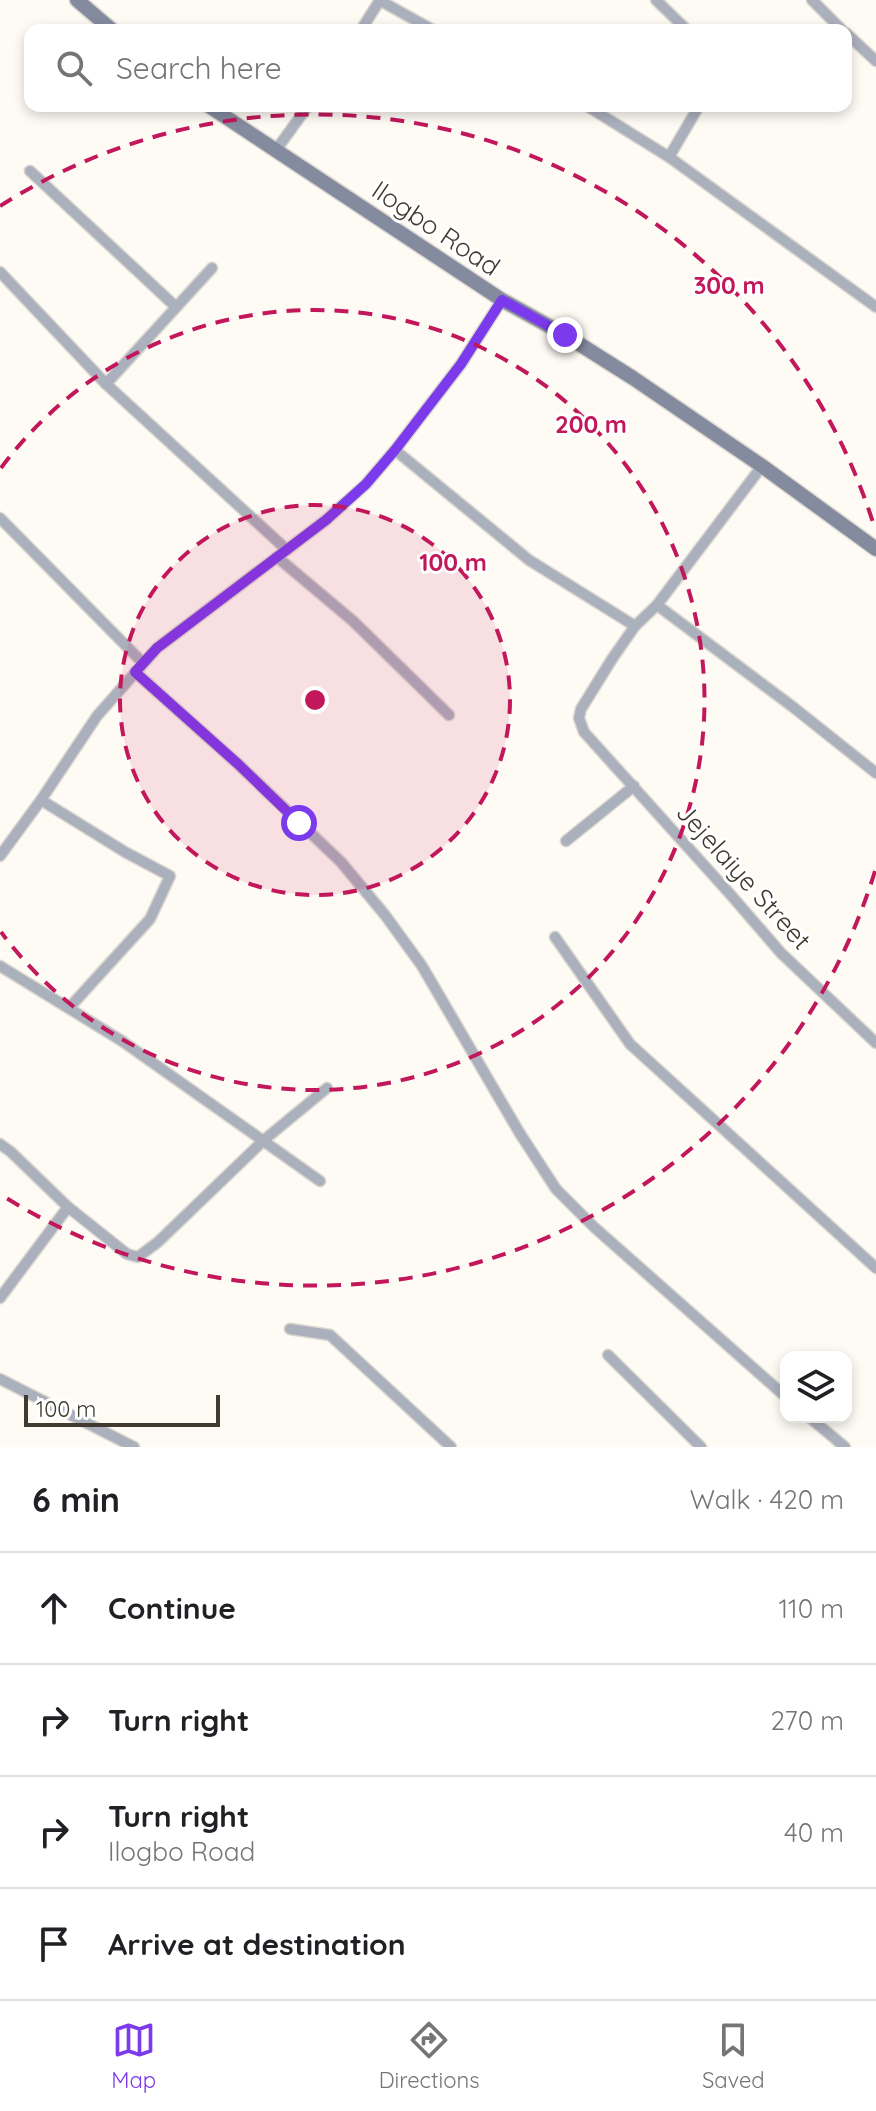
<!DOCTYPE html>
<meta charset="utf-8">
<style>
:root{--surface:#fff;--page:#f2f2f2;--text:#202124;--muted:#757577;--line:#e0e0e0;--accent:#7c3aed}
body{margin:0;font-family:Quicksand,sans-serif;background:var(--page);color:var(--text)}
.controls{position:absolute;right:24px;bottom:24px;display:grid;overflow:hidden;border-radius:16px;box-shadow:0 4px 12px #0003}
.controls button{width:72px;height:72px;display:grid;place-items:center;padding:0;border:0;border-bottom:2px solid var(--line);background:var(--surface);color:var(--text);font:40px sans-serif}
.scale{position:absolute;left:24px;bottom:20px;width:196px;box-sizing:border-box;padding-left:8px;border:4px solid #403b2e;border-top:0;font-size:22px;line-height:28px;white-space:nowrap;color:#403b2e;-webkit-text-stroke:6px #fff;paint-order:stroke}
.stop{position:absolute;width:24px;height:24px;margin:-18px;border:6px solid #7c3aed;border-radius:50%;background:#fff}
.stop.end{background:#7c3aed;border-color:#fff;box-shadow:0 2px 8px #0008}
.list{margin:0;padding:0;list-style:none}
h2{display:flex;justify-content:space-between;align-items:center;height:104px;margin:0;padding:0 32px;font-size:34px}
h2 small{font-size:26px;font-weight:400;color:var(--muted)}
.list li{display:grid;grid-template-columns:52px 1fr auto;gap:24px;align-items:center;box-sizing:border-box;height:112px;padding:0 32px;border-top:2px solid var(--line)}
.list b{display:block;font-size:30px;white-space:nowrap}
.list p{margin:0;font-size:26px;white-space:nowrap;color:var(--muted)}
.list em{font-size:26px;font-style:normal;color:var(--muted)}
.icon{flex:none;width:44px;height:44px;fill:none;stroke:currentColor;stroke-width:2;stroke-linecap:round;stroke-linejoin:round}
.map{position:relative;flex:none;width:876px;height:1447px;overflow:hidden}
.search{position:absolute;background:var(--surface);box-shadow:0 4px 12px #0003;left:24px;right:24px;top:24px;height:88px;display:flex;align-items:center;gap:20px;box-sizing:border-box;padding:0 28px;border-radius:16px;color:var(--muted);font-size:30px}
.sheet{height:552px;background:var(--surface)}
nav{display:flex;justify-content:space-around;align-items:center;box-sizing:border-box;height:112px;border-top:2px solid var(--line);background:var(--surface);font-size:22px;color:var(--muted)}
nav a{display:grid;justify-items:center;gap:4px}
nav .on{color:var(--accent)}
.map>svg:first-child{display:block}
</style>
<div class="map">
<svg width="876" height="1447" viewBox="0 0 876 1447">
<rect width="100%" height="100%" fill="#fefbf5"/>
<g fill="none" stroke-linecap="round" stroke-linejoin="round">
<defs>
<g id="street">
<path d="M 379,0 L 433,30"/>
<path d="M 656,0 L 687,30"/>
<path d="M 812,0 L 842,30"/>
<path d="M 361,30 L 380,0"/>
<path d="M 846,33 L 876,61"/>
<path d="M 587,106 L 669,157 L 876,307"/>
<path d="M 276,150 L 308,106"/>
<path d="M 669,157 L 699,106"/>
<path d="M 30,171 L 176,307"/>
<path d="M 0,272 L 106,384 L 287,550"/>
<path d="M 106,384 L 212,268"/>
<path d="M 395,450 L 529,560 L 635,626"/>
<path d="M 762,466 L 657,605 L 635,626 L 612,659 L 581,709 L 579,718 L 584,732 L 730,894 L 781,953 L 876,1043"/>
<path d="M 0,518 L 143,663"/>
<path d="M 277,557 L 353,621 L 449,715"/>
<path d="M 657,605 L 793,707 L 876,773"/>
<path d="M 135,672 L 238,764 L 341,862 L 385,915 L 422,966 L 519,1132 L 556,1189 L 594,1227 L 786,1397"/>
<path d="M 41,800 L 125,852 L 170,876 L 150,919 L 69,1008"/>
<path d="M 566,841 L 634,786"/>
<path d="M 0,856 L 41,800 L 97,716 L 157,648 L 326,520 L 366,484 L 395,450 L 461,364 L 502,300"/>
<path d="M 555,937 L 630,1044 L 876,1268"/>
<path d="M 0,966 L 122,1041 L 320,1181"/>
<path d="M 0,1144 L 11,1152 L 68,1207 L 127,1254 L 138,1257 L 158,1242 L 264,1140 L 327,1088"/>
<path d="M 0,1298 L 68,1207"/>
<path d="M 290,1329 L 330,1335 L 451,1447"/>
<path d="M 608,1355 L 701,1447"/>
<path d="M 0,1379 L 134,1447"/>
<path d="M 809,1417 L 845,1447"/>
</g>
<g id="secondary">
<path d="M 77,0 L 112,30"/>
<path d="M 209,106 L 502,300 L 565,335 L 633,378 L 762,466 L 876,549"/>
</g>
</defs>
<use href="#street" stroke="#dcd8d1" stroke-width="13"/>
<use href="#secondary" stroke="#dcd8d1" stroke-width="17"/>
<use href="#street" stroke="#abb0bd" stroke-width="10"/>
<use href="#secondary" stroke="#848b9f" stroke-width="14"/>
</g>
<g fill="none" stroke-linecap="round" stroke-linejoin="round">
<path stroke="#7c3aed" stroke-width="10" d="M 299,823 L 238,764 L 135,672 L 157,648 L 326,520 L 366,484 L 395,450 L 461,364 L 502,300 L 565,335"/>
</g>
<circle cx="315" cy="700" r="195" fill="#c2185b" fill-opacity=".12"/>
<g fill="none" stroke="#c2185b" stroke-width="4" stroke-dasharray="14 10">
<circle cx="315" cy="700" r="195"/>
<path d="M1 468A390 390 0 1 1 1 932"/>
<path d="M875 871A586 586 0 0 1 0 1194M0 206A586 586 0 0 1 875 529"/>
</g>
<g text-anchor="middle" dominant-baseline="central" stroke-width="6" stroke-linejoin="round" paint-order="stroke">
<g font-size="26" fill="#403b2e" stroke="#fff">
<text transform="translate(436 228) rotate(34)">Ilogbo Road</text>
<text transform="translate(744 876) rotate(48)">Jejelaiye Street</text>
</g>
</g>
<circle cx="315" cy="700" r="12" fill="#c2185b" stroke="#fff" stroke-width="4"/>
<g font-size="24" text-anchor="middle" font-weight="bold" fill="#c2185b" stroke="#fff" stroke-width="6" stroke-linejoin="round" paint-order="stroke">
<text x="729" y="294">300 m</text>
<text x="591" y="433">200 m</text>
<text x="453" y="571">100 m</text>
</g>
</svg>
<div class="controls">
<button><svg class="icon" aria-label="layers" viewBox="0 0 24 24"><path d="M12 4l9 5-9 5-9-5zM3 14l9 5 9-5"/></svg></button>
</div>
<div class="scale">100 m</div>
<div class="stop" style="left:299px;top:823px"></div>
<div class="stop end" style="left:565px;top:335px"></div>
<div class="search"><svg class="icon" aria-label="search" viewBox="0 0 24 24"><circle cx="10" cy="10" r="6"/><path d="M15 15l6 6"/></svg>Search here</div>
</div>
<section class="sheet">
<h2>6 min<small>Walk · 420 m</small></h2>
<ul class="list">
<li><svg class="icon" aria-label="ahead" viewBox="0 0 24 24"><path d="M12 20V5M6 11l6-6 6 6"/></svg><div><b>Continue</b></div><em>110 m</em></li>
<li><svg class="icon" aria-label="right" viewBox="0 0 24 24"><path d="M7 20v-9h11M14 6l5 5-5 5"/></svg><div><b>Turn right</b></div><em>270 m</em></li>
<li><svg class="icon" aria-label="right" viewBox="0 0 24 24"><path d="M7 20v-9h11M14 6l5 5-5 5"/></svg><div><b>Turn right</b><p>Ilogbo Road</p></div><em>40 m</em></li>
<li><svg class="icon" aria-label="arrive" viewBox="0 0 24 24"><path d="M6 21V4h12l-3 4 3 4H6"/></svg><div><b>Arrive at destination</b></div></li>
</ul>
</section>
<nav>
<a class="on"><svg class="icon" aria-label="map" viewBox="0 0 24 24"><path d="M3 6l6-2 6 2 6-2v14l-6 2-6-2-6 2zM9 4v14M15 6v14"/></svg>Map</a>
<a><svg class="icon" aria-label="directions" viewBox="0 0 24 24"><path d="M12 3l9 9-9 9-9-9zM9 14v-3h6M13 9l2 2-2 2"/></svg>Directions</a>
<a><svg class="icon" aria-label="saved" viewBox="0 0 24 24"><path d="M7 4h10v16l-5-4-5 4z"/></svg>Saved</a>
</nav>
